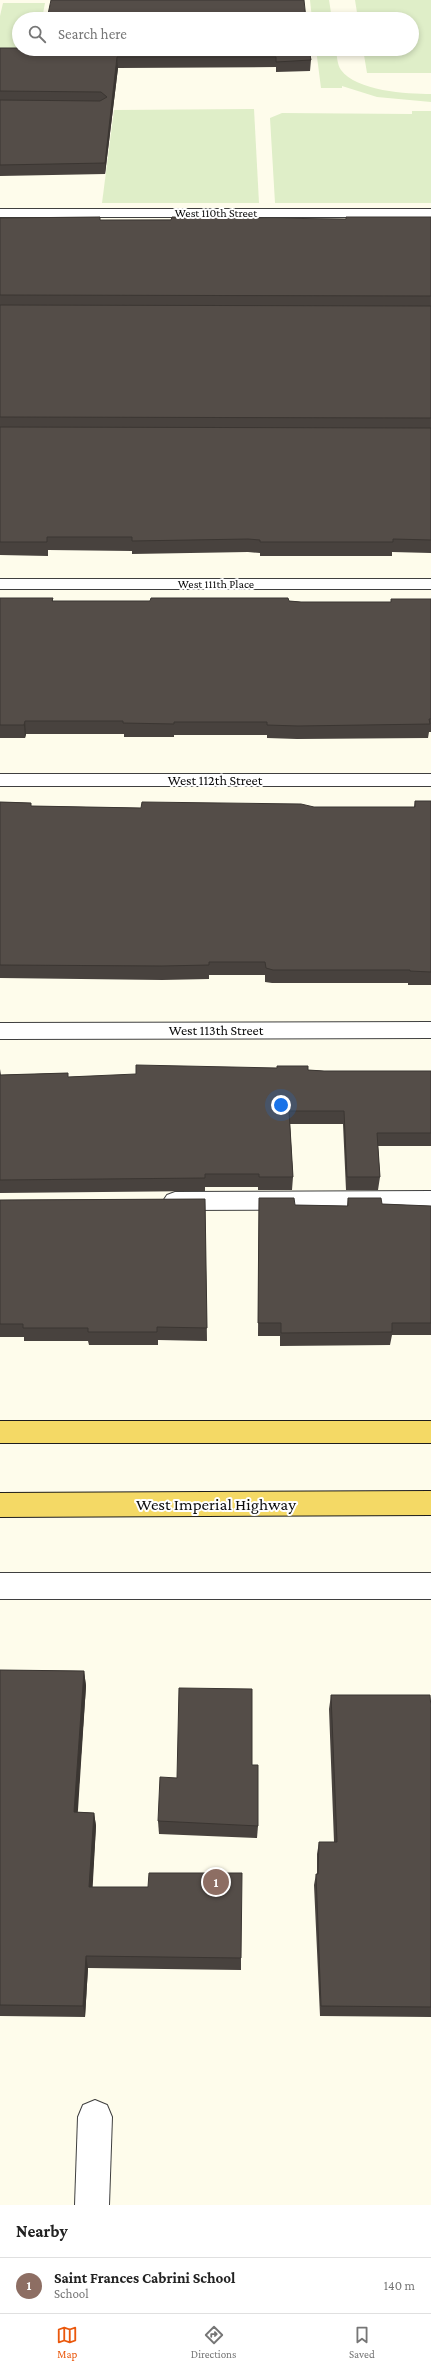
<!DOCTYPE html>
<style>
:root{--surface:#fff;--page:#f2f2f2;--text:#222;--muted:#767676;--line:#e0e0e0;--accent:#ea580c}
body{margin:0;font-family:"Crimson Pro",serif;background:var(--page);color:var(--text)}
.you{position:absolute;left:281px;top:1105px;width:14px;height:14px;margin:-10px;border:3px solid #fff;border-radius:50%;background:#1a73e8;box-shadow:0 0 0 6px #1a73e833}
.badge{display:grid;place-items:center;width:26px;height:26px;border-radius:50%;background:var(--accent);color:#fff;font-size:13px;font-weight:700}
.pin{position:absolute;translate:-50% -50%;border:2px solid #fff;box-shadow:0 1px 4px #0006}
.list{margin:0;padding:0;list-style:none}
h2{display:flex;justify-content:space-between;align-items:center;height:52px;margin:0;padding:0 16px;font-size:17px}
h2 small{font-size:13px;font-weight:400;color:var(--muted)}
.list li{display:grid;grid-template-columns:26px 1fr auto;gap:12px;align-items:center;box-sizing:border-box;height:56px;padding:0 16px;border-top:1px solid var(--line)}
.list b{display:block;font-size:15px;white-space:nowrap}
.list p{margin:0;font-size:13px;white-space:nowrap;color:var(--muted)}
.list em{font-size:13px;font-style:normal;color:var(--muted)}
.icon{flex:none;width:22px;height:22px;fill:none;stroke:currentColor;stroke-width:2;stroke-linecap:round;stroke-linejoin:round}
.map{position:relative;flex:none;width:431px;height:2205px;overflow:hidden}
.search{position:absolute;background:var(--surface);box-shadow:0 2px 6px #0003;left:12px;right:12px;top:12px;height:44px;display:flex;align-items:center;gap:10px;box-sizing:border-box;padding:0 14px;border-radius:22px;color:var(--muted);font-size:15px}
.sheet{height:108px;background:var(--surface)}
nav{display:flex;justify-content:space-around;align-items:center;box-sizing:border-box;height:56px;border-top:1px solid var(--line);background:var(--surface);font-size:11px;color:var(--muted)}
nav a{display:grid;justify-items:center;gap:2px}
nav .on{color:var(--accent)}
.map>svg:first-child{display:block}
</style>
<div class="map">
<svg width="431" height="2205" viewBox="0 0 431 2205">
<rect width="100%" height="100%" fill="#fefceb"/>
<g fill="#dfeec8">
<path d="M 310,0 L 329,0 L 332,19 L 312,19 Z"/>
<path d="M 355,0 L 431,0 L 431,73 L 367,73 L 363,49 L 412,49 L 412,19 L 358,19 Z"/>
<path d="M 3,3 L 45,3 L 42,19 L 19,19 L 19,49 L 0,58 L 0,16 Z"/>
<path d="M 316,49 L 336,49 C 337,56 337,64 341,70 C 356,91 407,94 431,94 L 431,102 L 377,97 L 342,86 L 342,88 L 321,88 Z"/>
<path d="M 254,109 L 259,203 L 102,203 L 114,110 Z"/>
<path d="M 412,111 L 431,111 L 431,203 L 275,203 L 270,118 L 282,113 L 412,114 Z"/>
</g>
<g fill="none" stroke-linecap="round" stroke-linejoin="round">
<defs>
<g id="minor">
<rect x="0" y="209" width="431" height="8"/>
<rect x="0" y="579" width="431" height="10"/>
<rect x="0" y="774" width="431" height="12"/>
<path d="M 431,1022 L 431,1038 L 0,1039 L 0,1023 Z"/>
<path d="M 431,1191 L 431,1209 L 175,1210 L 167,1207 L 163,1201 L 167,1195 L 175,1192 Z"/>
<rect x="0" y="1573" width="431" height="26"/>
<path d="M 95,2100 L 107,2105 L 112,2117 L 109,2205 L 75,2205 L 78,2117 L 83,2105 Z"/>
</g>
<g id="major">
<rect x="0" y="1421" width="431" height="22"/>
<path d="M 431,1491 L 431,1515 L 0,1517 L 0,1493 Z"/>
</g>
</defs>
<use href="#minor" stroke="#3f3f3f" stroke-width="2"/>
<use href="#major" stroke="#1d1d1d" stroke-width="2"/>
<use href="#minor" fill="#fff" fill-rule="evenodd"/>
<use href="#major" fill="#f4d965" fill-rule="evenodd"/>
</g>
<g fill="#48423e">
<path d="M 0,48 L 309,49 L 311,60 L 310,71 L 276,72 L 276,67 L 118,68 L 105,174 L 0,176 Z"/>
<path d="M 346,217 L 431,217 L 431,553 L 392,552 L 392,556 L 260,556 L 260,553 L 248,552 L 132,554 L 132,551 L 48,550 L 48,556 L 0,555 L 0,218 L 100,220 L 346,219 Z"/>
<path d="M 0,598 L 53,598 L 53,601 L 289,601 L 301,602 L 391,602 L 391,599 L 431,599 L 431,732 L 429,732 L 428,738 L 297,739 L 267,738 L 267,735 L 174,735 L 174,737 L 124,737 L 124,734 L 26,734 L 25,738 L 0,738 Z"/>
<path d="M 415,801 L 431,801 L 431,985 L 408,985 L 408,983 L 272,983 L 265,982 L 265,975 L 209,975 L 209,979 L 162,980 L 0,978 L 0,802 L 31,803 L 31,806 L 141,808 L 414,807 Z"/>
<path d="M 0,1069 L 1,1075 L 68,1073 L 68,1077 L 308,1070 L 324,1071 L 431,1071 L 431,1146 L 378,1146 L 380,1177 L 378,1190 L 346,1190 L 343,1124 L 290,1124 L 293,1177 L 292,1190 L 258,1190 L 258,1187 L 205,1187 L 205,1191 L 0,1193 Z"/>
<path d="M 259,1198 L 295,1205 L 347,1206 L 348,1198 L 382,1204 L 431,1206 L 431,1335 L 392,1335 L 390,1345 L 280,1346 L 280,1336 L 258,1336 Z"/>
<path d="M 205,1199 L 207,1341 L 158,1340 L 158,1345 L 89,1345 L 88,1341 L 24,1341 L 24,1337 L 0,1337 L 0,1200 Z"/>
<path d="M 0,1670 L 84,1671 L 86,1686 L 77,1812 L 94,1813 L 96,1826 L 92,1887 L 241,1958 L 241,1970 L 88,1968 L 85,2017 L 0,2016 Z"/>
<path d="M 331,1695 L 431,1708 L 431,2017 L 320,2016 L 314,1885 L 316,1874 L 317,1874 L 317,1854 L 319,1842 L 334,1842 L 329,1709 Z"/>
<path d="M 252,1765 L 258,1826 L 257,1838 L 159,1834 L 158,1821 L 177,1778 Z"/>
</g>
<g fill="#3b3632">
<path d="M 117,57 L 118,68 L 105,174 L 105,163 Z"/>
<path d="M 25,721 L 26,734 L 25,738 L 24,725 Z"/>
<path d="M 84,1671 L 86,1686 L 77,1825 L 74,1812 Z"/>
<path d="M 94,1813 L 96,1826 L 92,1899 L 89,1887 Z"/>
<path d="M 86,1956 L 88,1968 L 85,2017 L 83,2006 Z"/>
</g>
<g fill="#544d48" stroke="#3b3632">
<path d="M 51,0 L 304,0 L 306,19 L 47,19 Z"/>
<path d="M 0,48 L 19,48 L 19,49 L 309,49 L 311,60 L 276,62 L 276,57 L 117,57 L 105,163 L 0,165 L 0,100 L 100,101 L 107,97 L 101,92 L 0,91 Z"/>
<path d="M 100,217 L 100,220 L 171,220 L 172,217 L 346,219 L 346,217 L 431,217 L 431,296 L 0,295 L 0,218 Z"/>
<path d="M 0,305 L 431,306 L 431,418 L 0,417 Z"/>
<path d="M 0,427 L 431,428 L 431,540 L 393,539 L 393,542 L 260,542 L 260,540 L 248,539 L 132,541 L 132,537 L 47,537 L 47,542 L 0,542 Z"/>
<path d="M 0,598 L 53,598 L 52,601 L 150,601 L 151,598 L 288,598 L 289,601 L 301,602 L 391,602 L 391,599 L 431,599 L 431,719 L 429,719 L 430,724 L 298,726 L 267,725 L 267,722 L 174,722 L 174,724 L 123,723 L 123,721 L 25,721 L 24,725 L 0,725 Z"/>
<path d="M 415,801 L 431,801 L 431,972 L 410,971 L 410,970 L 273,970 L 266,968 L 265,962 L 209,962 L 209,965 L 162,966 L 0,965 L 0,802 L 31,803 L 31,806 L 141,808 L 142,802 L 301,804 L 314,807 L 415,807 Z"/>
<path d="M 136,1065 L 277,1068 L 277,1066 L 308,1066 L 308,1070 L 324,1071 L 431,1071 L 431,1133 L 377,1133 L 380,1177 L 347,1177 L 344,1111 L 289,1111 L 293,1177 L 259,1177 L 259,1174 L 205,1174 L 205,1178 L 0,1180 L 0,1075 L 68,1073 L 68,1077 L 136,1074 Z"/>
<path d="M 259,1198 L 294,1198 L 295,1205 L 348,1206 L 348,1198 L 381,1198 L 382,1204 L 431,1206 L 431,1323 L 392,1323 L 392,1332 L 281,1333 L 281,1323 L 258,1323 Z"/>
<path d="M 205,1199 L 207,1328 L 157,1327 L 157,1332 L 88,1332 L 88,1328 L 23,1328 L 23,1324 L 0,1324 L 0,1200 Z"/>
<path d="M 0,1670 L 84,1671 L 74,1812 L 94,1813 L 89,1887 L 148,1887 L 149,1873 L 242,1873 L 241,1958 L 86,1956 L 83,2006 L 0,2005 Z"/>
<path d="M 179,1688 L 252,1689 L 252,1765 L 258,1765 L 258,1826 L 158,1821 L 160,1777 L 177,1778 Z"/>
<path d="M 331,1695 L 430,1695 L 431,1708 L 431,2007 L 321,2006 L 316,1874 L 318,1874 L 319,1842 L 337,1842 Z"/>
</g>
<g text-anchor="middle" dominant-baseline="central" stroke-width="4" stroke-linejoin="round" paint-order="stroke">
<g font-size="12" fill="#0c0c0c" stroke="#fff">
<text x="216" y="213">West 110th Street</text>
<text x="216" y="584">West 111th Place</text>
</g>
<g font-size="14" fill="#0c0c0c" stroke="#fff">
<text x="215" y="780">West 112th Street</text>
<text x="216" y="1030">West 113th Street</text>
</g>
<g font-size="17" fill="#0c0c0c" stroke="#fff">
<text x="216" y="1504">West Imperial Highway</text>
</g>
</g>
</svg>
<div class="you"></div>
<div class="pin badge" style="left:216px;top:1882px;background:#8d6e63">1</div>
<div class="search"><svg class="icon" aria-label="search" viewBox="0 0 24 24"><circle cx="10" cy="10" r="6"/><path d="M15 15l6 6"/></svg>Search here</div>
</div>
<section class="sheet">
<h2>Nearby<small></small></h2>
<ul class="list">
<li><span class="badge" style="background:#8d6e63">1</span><div><b>Saint Frances Cabrini School</b><p>School</p></div><em>140 m</em></li>
</ul>
</section>
<nav>
<a class="on"><svg class="icon" aria-label="map" viewBox="0 0 24 24"><path d="M3 6l6-2 6 2 6-2v14l-6 2-6-2-6 2zM9 4v14M15 6v14"/></svg>Map</a>
<a><svg class="icon" aria-label="directions" viewBox="0 0 24 24"><path d="M12 3l9 9-9 9-9-9zM9 14v-3h6M13 9l2 2-2 2"/></svg>Directions</a>
<a><svg class="icon" aria-label="saved" viewBox="0 0 24 24"><path d="M7 4h10v16l-5-4-5 4z"/></svg>Saved</a>
</nav>
